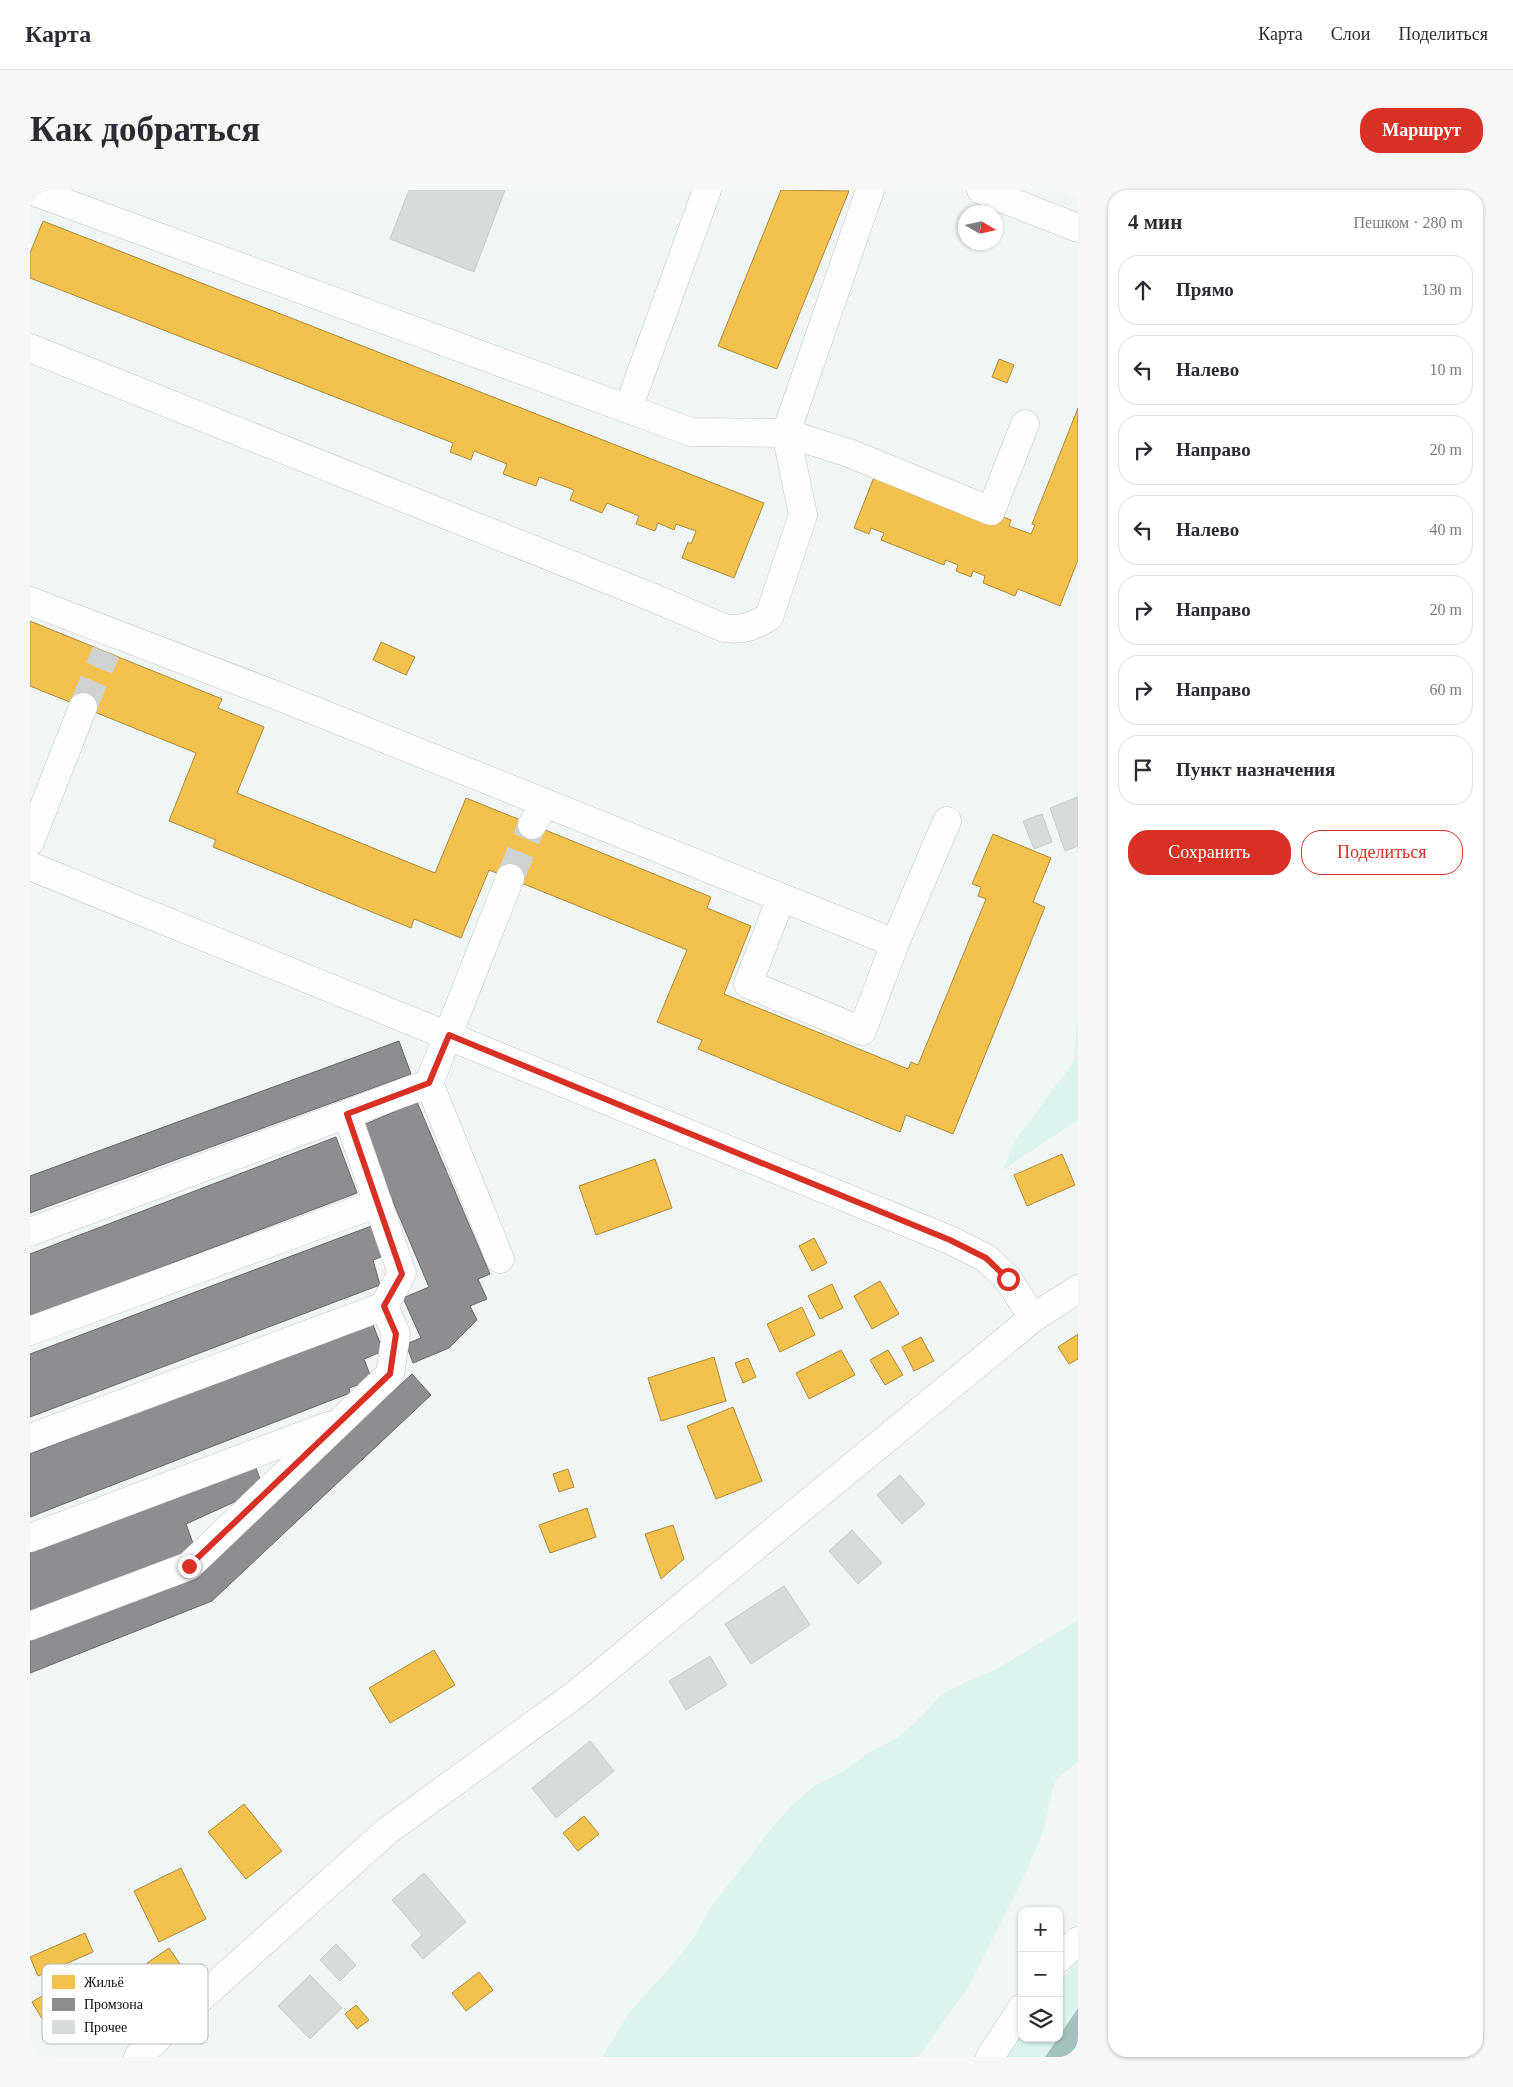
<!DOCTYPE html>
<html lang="ru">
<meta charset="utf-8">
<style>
:root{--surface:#fff;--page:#f7f7f7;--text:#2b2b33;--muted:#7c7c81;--line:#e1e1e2;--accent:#d93025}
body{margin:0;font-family:Georgia,serif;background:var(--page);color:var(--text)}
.controls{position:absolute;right:15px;bottom:15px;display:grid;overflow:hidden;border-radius:10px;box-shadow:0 1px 4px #0004}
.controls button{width:45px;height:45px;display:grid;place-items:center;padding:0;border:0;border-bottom:1px solid var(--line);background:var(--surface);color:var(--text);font:25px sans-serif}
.compass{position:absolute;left:928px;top:15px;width:45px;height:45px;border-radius:50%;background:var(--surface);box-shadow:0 1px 4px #0004;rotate:99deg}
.stop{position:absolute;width:15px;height:15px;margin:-11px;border:4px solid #d93025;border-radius:50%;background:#fff}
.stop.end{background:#d93025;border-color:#fff;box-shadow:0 1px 5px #0008}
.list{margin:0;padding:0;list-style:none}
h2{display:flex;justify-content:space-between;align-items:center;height:65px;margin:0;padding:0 20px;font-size:21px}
h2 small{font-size:16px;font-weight:400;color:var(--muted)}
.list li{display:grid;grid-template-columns:32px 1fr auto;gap:15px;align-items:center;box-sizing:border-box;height:70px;margin:0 10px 10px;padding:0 10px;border:1px solid var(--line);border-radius:20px}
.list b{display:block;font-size:19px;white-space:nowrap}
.list em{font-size:16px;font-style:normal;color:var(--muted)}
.actions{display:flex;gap:10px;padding:15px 20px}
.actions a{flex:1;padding:11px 0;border:1px solid var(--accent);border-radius:20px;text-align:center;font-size:18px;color:var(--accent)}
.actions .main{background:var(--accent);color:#fff}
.icon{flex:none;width:28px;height:28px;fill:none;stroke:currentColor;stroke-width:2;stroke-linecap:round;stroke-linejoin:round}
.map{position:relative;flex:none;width:1048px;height:1867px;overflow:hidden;border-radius:20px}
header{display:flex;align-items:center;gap:30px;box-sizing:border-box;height:70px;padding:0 25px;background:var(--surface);border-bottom:1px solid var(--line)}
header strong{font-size:24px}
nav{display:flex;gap:28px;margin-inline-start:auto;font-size:18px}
.intro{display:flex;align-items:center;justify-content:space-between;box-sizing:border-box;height:120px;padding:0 30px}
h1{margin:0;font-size:35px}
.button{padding:12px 22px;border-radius:20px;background:var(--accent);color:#fff;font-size:18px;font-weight:700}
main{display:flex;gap:30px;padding:0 30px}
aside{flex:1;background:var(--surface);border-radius:20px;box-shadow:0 1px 4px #0004}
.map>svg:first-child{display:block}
</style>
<header>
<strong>Карта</strong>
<nav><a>Карта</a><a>Слои</a><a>Поделиться</a></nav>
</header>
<div class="intro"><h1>Как добраться</h1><a class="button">Маршрут</a></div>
<main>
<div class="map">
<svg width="1048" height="1867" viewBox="0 0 1048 1867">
<rect width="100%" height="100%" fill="#f0f6f5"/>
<g fill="#dcf3ef">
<path d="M 1048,822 L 1048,930 L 973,980 L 985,951 L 1044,871 Z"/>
<path d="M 1048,1430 L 1048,1572 L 1025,1590 L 1012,1645 L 988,1699 L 937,1799 L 888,1867 L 572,1867 L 599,1823 L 644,1773 L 664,1748 L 679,1720 L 741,1639 L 763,1614 L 786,1595 L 813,1582 L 838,1563 L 867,1548 L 891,1527 L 911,1505 L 939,1490 L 967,1479 Z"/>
<path d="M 1048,1770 L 1048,1818 L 1029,1846 L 1029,1793 Z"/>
<path d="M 992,1840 L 992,1848 L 1027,1848 L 1015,1867 L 974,1867 Z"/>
</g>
<path fill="#a4c2bd" d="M 1048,1818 L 1048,1867 L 1015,1867 Z"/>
<g fill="#f2c14e" stroke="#ac8b3a">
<path d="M 751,0 L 819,1 L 747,179 L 688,156 Z"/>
<path d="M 13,31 L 734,313 L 704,388 L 652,368 L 658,352 L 661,354 L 666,341 L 646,334 L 644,340 L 628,333 L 625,341 L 606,334 L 609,326 L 577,313 L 572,323 L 540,310 L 544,300 L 509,287 L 506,296 L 473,284 L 477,274 L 444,261 L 441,270 L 420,262 L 423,253 L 0,88 L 0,63 Z"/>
<path d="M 969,169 L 984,175 L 977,193 L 962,187 Z"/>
<path d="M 1048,218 L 1048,370 L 1030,416 L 988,399 L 985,406 L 953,393 L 955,386 L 943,381 L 941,387 L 926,381 L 928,375 L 916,370 L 914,375 L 851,350 L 854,343 L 841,338 L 839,344 L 824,338 L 848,277 L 981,330 L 979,336 L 1001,344 L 1005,335 L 1002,334 Z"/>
<path d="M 0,431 L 192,509 L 188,518 L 234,537 L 207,603 L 405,683 L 436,608 L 681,707 L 677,718 L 721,736 L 694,804 L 878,879 L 881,872 L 888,875 L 956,709 L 948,706 L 951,697 L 942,694 L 963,644 L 1021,668 L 1003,712 L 1015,717 L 923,944 L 876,925 L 870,942 L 668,859 L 672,850 L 627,832 L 657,760 L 459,680 L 431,748 L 384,729 L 381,738 L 183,657 L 186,650 L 139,631 L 166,563 L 0,496 Z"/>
<path d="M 351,452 L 385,467 L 376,485 L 343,470 Z"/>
<path d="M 1032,964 L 1045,995 L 997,1016 L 984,985 Z"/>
<path d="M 625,969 L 642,1018 L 566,1045 L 549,996 Z"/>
<path d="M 784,1048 L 797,1073 L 782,1081 L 769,1056 Z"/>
<path d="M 850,1091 L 869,1124 L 842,1139 L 824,1106 Z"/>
<path d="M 802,1094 L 813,1118 L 790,1129 L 778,1106 Z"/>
<path d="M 772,1117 L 785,1145 L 750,1162 L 737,1134 Z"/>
<path d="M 1048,1144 L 1048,1169 L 1039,1174 L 1028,1157 Z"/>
<path d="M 891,1147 L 904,1171 L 884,1181 L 872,1157 Z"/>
<path d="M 811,1160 L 825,1185 L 779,1209 L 766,1183 Z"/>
<path d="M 858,1160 L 873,1185 L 855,1195 L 840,1170 Z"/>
<path d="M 684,1167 L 696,1211 L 631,1231 L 618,1188 Z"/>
<path d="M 718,1168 L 726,1187 L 713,1193 L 705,1173 Z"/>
<path d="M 703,1217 L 732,1291 L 686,1309 L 657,1236 Z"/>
<path d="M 538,1279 L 544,1297 L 529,1302 L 523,1284 Z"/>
<path d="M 557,1318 L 566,1347 L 520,1363 L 509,1335 Z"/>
<path d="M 643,1335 L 654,1369 L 631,1389 L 615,1344 Z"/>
<path d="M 404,1460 L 425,1495 L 360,1533 L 339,1498 Z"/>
<path d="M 214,1614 L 252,1661 L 216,1689 L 178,1642 Z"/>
<path d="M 554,1626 L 569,1644 L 548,1661 L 533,1643 Z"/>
<path d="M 151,1678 L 176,1729 L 129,1752 L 104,1701 Z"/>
<path d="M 55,1743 L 63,1762 L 8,1786 L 0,1767 Z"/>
<path d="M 139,1758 L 161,1790 L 139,1805 L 117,1773 Z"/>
<path d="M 51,1782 L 67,1810 L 18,1839 L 2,1812 Z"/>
<path d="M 449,1782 L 463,1800 L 436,1821 L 422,1803 Z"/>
<path d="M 326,1815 L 339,1830 L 327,1839 L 315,1824 Z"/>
</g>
<g fill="#8d8d92" stroke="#66676a">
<path d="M 369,851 L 381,884 L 0,1023 L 0,986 Z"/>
<path d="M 387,912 L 460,1084 L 448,1089 L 457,1109 L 440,1116 L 447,1130 L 419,1158 L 383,1173 L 376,1154 L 391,1148 L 373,1108 L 399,1097 L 331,936 Z"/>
<path d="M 306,947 L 327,1003 L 0,1127 L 0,1064 Z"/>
<path d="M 344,1035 L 356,1065 L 343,1070 L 350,1095 L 0,1227 L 0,1164 Z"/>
<path d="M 342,1132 L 353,1161 L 334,1169 L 342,1190 L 319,1198 L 320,1203 L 0,1327 L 0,1264 Z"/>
<path d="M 382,1184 L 401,1205 L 182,1411 L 0,1483 L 0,1449 L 163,1385 Z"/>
<path d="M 225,1275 L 230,1289 L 211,1309 L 156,1334 L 165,1359 L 0,1425 L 0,1363 Z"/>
</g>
<g fill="#d7dcdb" stroke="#c8cdcc">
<path d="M 379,0 L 475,0 L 444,82 L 360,49 Z"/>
<path d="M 1048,607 L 1048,656 L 1035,661 L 1020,618 Z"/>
<path d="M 1012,624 L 1022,652 L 1004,659 L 993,631 Z"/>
<path d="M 870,1285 L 895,1314 L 872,1334 L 847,1305 Z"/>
<path d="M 822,1340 L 852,1373 L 828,1394 L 799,1361 Z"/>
<path d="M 754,1396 L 780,1435 L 721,1474 L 695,1434 Z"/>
<path d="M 680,1466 L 697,1495 L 656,1520 L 639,1491 Z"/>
<path d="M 560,1551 L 584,1581 L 526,1628 L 502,1598 Z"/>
<path d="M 394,1683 L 436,1732 L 393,1769 L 381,1755 L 392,1745 L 362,1710 Z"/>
<path d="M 306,1754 L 326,1775 L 310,1791 L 290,1770 Z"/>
<path d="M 280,1785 L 312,1818 L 280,1849 L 248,1816 Z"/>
</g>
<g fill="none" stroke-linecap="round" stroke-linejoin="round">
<g stroke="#ced3d2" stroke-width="28" stroke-dasharray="28 14" stroke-linecap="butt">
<path d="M 53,517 L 76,462"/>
<path d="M 480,688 L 502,635"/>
</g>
<defs>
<g id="minor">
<path d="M 0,0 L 661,242 L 756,243 L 840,0"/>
<path d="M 951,0 L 1048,38"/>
<path d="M 0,158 L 624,408 L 694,438 C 713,441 723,436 739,427 L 773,325 L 756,243 L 819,263 L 961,321 L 995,234"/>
<path d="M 598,219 L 677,0"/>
<path d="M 0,411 L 253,508 L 865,753 L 832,841 L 718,794 L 751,708"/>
<path d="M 502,635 L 516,613"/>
<path d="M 0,652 L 53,517"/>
<path d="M 0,676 L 920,1050 L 956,1068 L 978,1089 L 1003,1128"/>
<path d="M 865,753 L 917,631"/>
<path d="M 399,893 L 470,1069"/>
<path d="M 317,924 L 399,893 L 480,688"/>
<path d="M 0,1042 L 317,924 L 372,1083 L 354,1116 L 366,1144 L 360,1184 L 159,1376 L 0,1436"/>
<path d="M 0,1141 L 348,1013"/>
<path d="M 0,1248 L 354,1116"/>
<path d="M 0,1348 L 298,1236"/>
<path d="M 1029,1768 L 1048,1751"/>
<path d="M 108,1867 L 144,1832 L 357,1641 L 546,1504 L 1003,1128 L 1048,1099"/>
<path d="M 960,1867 L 992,1818"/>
</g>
</defs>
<use href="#minor" stroke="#c1c6c5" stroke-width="29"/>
<use href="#minor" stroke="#fdfefe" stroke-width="28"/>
</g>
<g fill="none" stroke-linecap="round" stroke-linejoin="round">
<path stroke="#d93025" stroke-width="6" d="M 159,1376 L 360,1184 L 366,1144 L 354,1116 L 372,1084 L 317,924 L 399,893 L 419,845 L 920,1050 L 956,1068 L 978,1089"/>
</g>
<rect x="12" y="1774" width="166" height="80" rx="8" fill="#fff" stroke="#b6b7b6" stroke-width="1"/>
<rect x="22" y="1785" width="23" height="14" fill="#f2c14e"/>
<rect x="22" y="1808" width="23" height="13" fill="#8d8d92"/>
<rect x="22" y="1830" width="23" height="14" fill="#d7dcdb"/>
<g font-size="14" fill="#0a0e0d">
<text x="54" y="1797">Жильё</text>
<text x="54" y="1819">Промзона</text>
<text x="54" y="1842">Прочее</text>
</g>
</svg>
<div class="controls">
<button>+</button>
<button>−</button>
<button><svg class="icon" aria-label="layers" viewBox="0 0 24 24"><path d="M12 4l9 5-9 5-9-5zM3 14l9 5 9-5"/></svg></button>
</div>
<svg class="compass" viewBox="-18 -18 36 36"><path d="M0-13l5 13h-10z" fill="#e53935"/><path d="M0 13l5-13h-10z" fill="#7c7c81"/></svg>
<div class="stop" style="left:978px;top:1089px"></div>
<div class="stop end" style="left:159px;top:1376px"></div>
</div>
<aside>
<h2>4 мин<small>Пешком · 280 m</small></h2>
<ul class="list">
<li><svg class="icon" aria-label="ahead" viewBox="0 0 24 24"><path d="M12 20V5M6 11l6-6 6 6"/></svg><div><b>Прямо</b></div><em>130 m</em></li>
<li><svg class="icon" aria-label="left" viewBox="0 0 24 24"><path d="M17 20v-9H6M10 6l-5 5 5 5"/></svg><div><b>Налево</b></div><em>10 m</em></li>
<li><svg class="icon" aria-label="right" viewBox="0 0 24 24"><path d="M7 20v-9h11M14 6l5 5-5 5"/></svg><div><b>Направо</b></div><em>20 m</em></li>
<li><svg class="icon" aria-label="left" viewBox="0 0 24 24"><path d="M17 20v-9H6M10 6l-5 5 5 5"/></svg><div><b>Налево</b></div><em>40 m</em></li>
<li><svg class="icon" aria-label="right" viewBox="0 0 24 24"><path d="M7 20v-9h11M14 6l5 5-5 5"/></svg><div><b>Направо</b></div><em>20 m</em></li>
<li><svg class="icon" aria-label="right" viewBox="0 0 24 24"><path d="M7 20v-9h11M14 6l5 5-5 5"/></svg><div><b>Направо</b></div><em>60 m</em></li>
<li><svg class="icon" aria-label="arrive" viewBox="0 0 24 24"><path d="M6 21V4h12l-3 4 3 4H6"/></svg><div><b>Пункт назначения</b></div></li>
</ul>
<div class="actions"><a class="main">Сохранить</a><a>Поделиться</a></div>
</aside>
</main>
